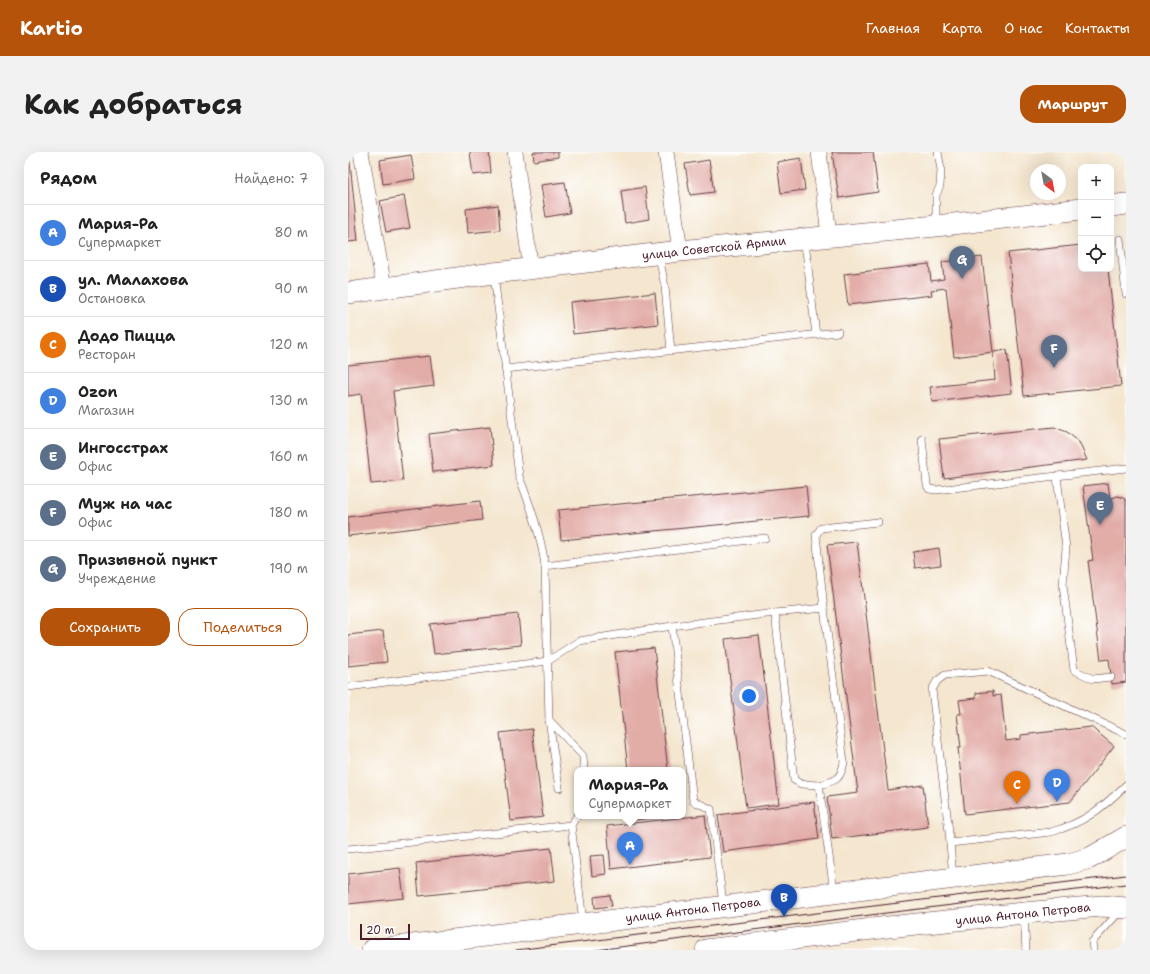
<!DOCTYPE html>
<html lang="ru">
<meta charset="utf-8">
<style>
:root{--surface:#fff;--page:#f2f2f2;--text:#222;--muted:#767676;--line:#e0e0e0;--accent:#b45309}
body{margin:0;font-family:"Shantell Sans",sans-serif;background:var(--page);color:var(--text)}
.controls{position:absolute;right:12px;top:12px;display:grid;overflow:hidden;border-radius:8px;box-shadow:0 4px 16px #0002}
.controls button{width:36px;height:36px;display:grid;place-items:center;padding:0;border:0;border-bottom:1px solid var(--line);background:var(--surface);color:var(--text);font:20px sans-serif}
.compass{position:absolute;left:682px;top:12px;width:36px;height:36px;border-radius:50%;background:var(--surface);box-shadow:0 4px 16px #0002;rotate:148deg}
.scale{position:absolute;left:12px;bottom:10px;width:50px;box-sizing:border-box;padding-left:4px;border:2px solid #4a1f2b;border-top:0;font-size:11px;line-height:14px;white-space:nowrap;color:#4a1f2b;-webkit-text-stroke:3px #fff;paint-order:stroke}
.you{position:absolute;left:401px;top:544px;width:14px;height:14px;margin:-10px;border:3px solid #fff;border-radius:50%;background:#1a73e8;box-shadow:0 0 0 6px #1a73e833}
.badge{display:grid;place-items:center;width:26px;height:26px;border-radius:50%;background:var(--accent);color:#fff;font-size:13px;font-weight:700}
.pin{position:absolute;translate:-50% -33px;filter:drop-shadow(0 1px 2px #0008)}
.pin::after{content:'';position:absolute;top:21px;width:14px;height:12px;background:inherit;clip-path:polygon(0 0,100% 0,50% 100%)}
.popup{position:absolute;left:226px;top:615px;width:112px;height:52px;box-sizing:border-box;display:grid;place-content:center;border-radius:8px;background:var(--surface);filter:drop-shadow(0 1px 3px #0005);font-size:13px;white-space:nowrap;color:var(--muted)}
.popup b{font-size:15px;color:var(--text)}
.popup::after{content:'';position:absolute;left:50%;top:100%;margin-left:-8px;border:8px solid transparent;border-top-color:var(--surface)}
.list{margin:0;padding:0;list-style:none}
h2{display:flex;justify-content:space-between;align-items:center;height:52px;margin:0;padding:0 16px;font-size:17px}
h2 small{font-size:13px;font-weight:400;color:var(--muted)}
.list li{display:grid;grid-template-columns:26px 1fr auto;gap:12px;align-items:center;box-sizing:border-box;height:56px;padding:0 16px;border-top:1px solid var(--line)}
.list b{display:block;font-size:15px;white-space:nowrap}
.list p{margin:0;font-size:13px;white-space:nowrap;color:var(--muted)}
.list em{font-size:13px;font-style:normal;color:var(--muted)}
.actions{display:flex;gap:8px;padding:12px 16px}
.actions a{flex:1;padding:9px 0;border:1px solid var(--accent);border-radius:16px;text-align:center;font-size:14px;color:var(--accent)}
.actions .main{background:var(--accent);color:#fff}
.icon{flex:none;width:22px;height:22px;fill:none;stroke:currentColor;stroke-width:2;stroke-linecap:round;stroke-linejoin:round}
.map{position:relative;flex:none;width:778px;height:798px;overflow:hidden;border-radius:16px}
header{display:flex;align-items:center;gap:24px;box-sizing:border-box;height:56px;padding:0 20px;background:var(--accent);color:#fff}
header strong{font-size:19px}
nav{display:flex;gap:22px;margin-inline-start:auto;font-size:14px}
.intro{display:flex;align-items:center;justify-content:space-between;box-sizing:border-box;height:96px;padding:0 24px}
h1{margin:0;font-size:28px}
.button{padding:10px 18px;border-radius:16px;background:var(--accent);color:#fff;font-size:14px;font-weight:700}
main{display:flex;gap:24px;padding:0 24px}
aside{flex:1;background:var(--surface);border-radius:16px;box-shadow:0 4px 16px #0002}
.map>svg:first-child{display:block}
</style>
<header>
<strong>Kartio</strong>
<nav><a>Главная</a><a>Карта</a><a>О нас</a><a>Контакты</a></nav>
</header>
<div class="intro"><h1>Как добраться</h1><a class="button">Маршрут</a></div>
<main>
<aside>
<h2>Рядом<small>Найдено: 7</small></h2>
<ul class="list">
<li><span class="badge" style="background:#3f7fe0">A</span><div><b>Мария-Ра</b><p>Супермаркет</p></div><em>80 m</em></li>
<li><span class="badge" style="background:#1a4fb4">B</span><div><b>ул. Малахова</b><p>Остановка</p></div><em>90 m</em></li>
<li><span class="badge" style="background:#e8710a">C</span><div><b>Додо Пицца</b><p>Ресторан</p></div><em>120 m</em></li>
<li><span class="badge" style="background:#3f7fe0">D</span><div><b>Ozon</b><p>Магазин</p></div><em>130 m</em></li>
<li><span class="badge" style="background:#5c6f8a">E</span><div><b>Ингосстрах</b><p>Офис</p></div><em>160 m</em></li>
<li><span class="badge" style="background:#5c6f8a">F</span><div><b>Муж на час</b><p>Офис</p></div><em>180 m</em></li>
<li><span class="badge" style="background:#5c6f8a">G</span><div><b>Призывной пункт</b><p>Учреждение</p></div><em>190 m</em></li>
</ul>
<div class="actions"><a class="main">Сохранить</a><a>Поделиться</a></div>
</aside>
<div class="map">
<svg width="778" height="798" viewBox="0 0 778 798">
<rect width="100%" height="100%" fill="#fff"/>
<filter id="ink" filterUnits="userSpaceOnUse"><feTurbulence type="fractalNoise" baseFrequency=".025" numOctaves="2"/><feDisplacementMap in="SourceGraphic" scale="8" xChannelSelector="R" yChannelSelector="G"/><feConvolveMatrix kernelMatrix="1 2 1 2 8 2 1 2 1" color-interpolation-filters="sRGB"/></filter>
<filter id="wash" filterUnits="userSpaceOnUse"><feTurbulence type="fractalNoise" baseFrequency=".012" numOctaves="4" result="noise"/><feDisplacementMap in="SourceGraphic" scale="16" xChannelSelector="R" yChannelSelector="G"/><feGaussianBlur stdDeviation="0.9" result="paint"/><feColorMatrix in="noise" values="0 0 0 0 0 0 0 0 0 0 0 0 0 0 0 0 0 1.4 0 .05"/><feComposite in="paint" operator="in"/></filter>
<g filter="url(#wash)">
<rect width="100%" height="100%" fill="#f4e6cf"/>
<g id="blocks">
<g fill="#e2aca7">
<path d="M 122,0 L 141,0 L 143,21 L 125,23 Z"/>
<path d="M 185,0 L 210,0 L 210,5 L 186,9 Z"/>
<path d="M 484,0 L 525,0 L 530,40 L 491,46 Z"/>
<path d="M 1,1 L 10,89 L 0,90 L 0,2 Z"/>
<path d="M 63,3 L 67,27 L 35,32 L 32,8 Z"/>
<path d="M 453,6 L 457,38 L 433,41 L 429,10 Z"/>
<path d="M 361,8 L 366,40 L 342,43 L 337,12 Z"/>
<path d="M 217,30 L 222,61 L 198,65 L 193,33 Z"/>
<path d="M 297,35 L 301,67 L 277,71 L 273,39 Z"/>
<path d="M 56,44 L 62,76 L 38,80 L 32,49 Z"/>
<path d="M 150,53 L 152,78 L 120,81 L 118,57 Z"/>
<path d="M 733,93 L 733,117 L 760,117 L 773,234 L 676,244 L 660,101 Z"/>
<path d="M 634,105 L 645,200 L 606,205 L 598,136 L 583,138 L 584,143 L 500,153 L 496,122 L 581,112 L 583,129 L 596,127 L 594,110 Z"/>
<path d="M 307,141 L 310,172 L 225,182 L 222,150 Z"/>
<path d="M 659,198 L 664,241 L 584,250 L 582,235 L 647,228 L 645,200 Z"/>
<path d="M 82,204 L 86,234 L 45,239 L 55,329 L 23,332 L 13,242 L 0,244 L 0,213 Z"/>
<path d="M 142,275 L 146,313 L 85,320 L 81,282 Z"/>
<path d="M 706,275 L 719,280 L 731,290 L 739,308 L 596,326 L 591,287 Z"/>
<path d="M 760,331 L 762,347 L 769,344 L 773,345 L 778,348 L 778,530 L 764,532 L 761,507 L 753,508 L 740,409 L 745,408 L 735,334 Z"/>
<path d="M 458,334 L 461,364 L 213,388 L 210,358 Z"/>
<path d="M 132,349 L 134,368 L 0,384 L 0,365 Z"/>
<path d="M 509,390 L 540,638 L 575,633 L 580,675 L 484,687 L 479,645 L 510,641 L 479,393 Z"/>
<path d="M 591,396 L 593,413 L 567,416 L 565,400 Z"/>
<path d="M 170,462 L 173,493 L 86,502 L 82,472 Z"/>
<path d="M 35,479 L 39,510 L 0,514 L 0,483 Z"/>
<path d="M 411,483 L 431,652 L 398,656 L 377,487 Z"/>
<path d="M 306,496 L 320,618 L 280,618 L 267,500 Z"/>
<path d="M 645,539 L 645,544 L 653,543 L 658,589 L 673,587 L 673,583 L 743,575 L 766,594 L 722,650 L 617,662 L 610,596 L 613,596 L 609,562 L 613,562 L 611,548 L 628,546 L 628,541 Z"/>
<path d="M 184,577 L 195,665 L 163,669 L 152,581 Z"/>
<path d="M 466,650 L 471,687 L 375,700 L 370,663 Z"/>
<path d="M 357,663 L 362,705 L 263,717 L 259,674 Z"/>
<path d="M 285,664 L 315,664 L 315,665 L 286,668 Z"/>
<path d="M 203,696 L 207,729 L 71,744 L 68,711 Z"/>
<path d="M 256,703 L 258,722 L 244,724 L 242,704 Z"/>
<path d="M 52,716 L 56,746 L 0,752 L 0,722 Z"/>
<path d="M 262,743 L 264,754 L 247,756 L 246,745 Z"/>
</g>
</g>
</g>
<g filter="url(#ink)">
<use href="#blocks" fill-opacity="0" stroke="#643d44" stroke-width="1"/>
<g fill="none" stroke-linecap="round" stroke-linejoin="round">
<defs>
<g id="lane">
<path d="M 588,73 L 588,43 L 592,34 L 593,18 L 590,0"/>
<path d="M 772,87 L 778,142"/>
<path d="M 457,90 L 468,183"/>
<path d="M 311,104 L 317,135 L 323,199"/>
<path d="M 146,123 L 171,324 C 182,353 193,383 197,414 L 201,568 L 235,604 L 236,618"/>
<path d="M 157,217 L 490,180"/>
<path d="M 574,287 L 579,333 L 581,337 L 588,338 L 778,316"/>
<path d="M 709,325 L 718,396 L 715,433 L 726,518 L 745,527 L 763,525"/>
<path d="M 197,414 L 417,386"/>
<path d="M 427,461 L 476,456"/>
<path d="M 324,474 L 345,649 L 363,657 L 375,752"/>
<path d="M 0,535 L 200,509 L 231,489 L 324,474 L 427,461 L 446,628 L 453,632 L 471,633 L 486,739"/>
<path d="M 201,568 L 211,636"/>
<path d="M 471,633 C 487,629 493,628 496,610 L 476,456 L 468,383 L 473,376 L 530,370"/>
<path d="M 223,673 L 229,664"/>
<path d="M 602,691 L 703,680 C 736,671 753,657 778,633"/>
<path d="M 0,697 L 223,673 L 235,769"/>
<path d="M 605,725 L 601,680 L 584,538 L 589,529 L 597,523 L 640,519 L 778,582"/>
<path d="M 676,763 L 678,798"/>
<path d="M 745,798 L 744,790 L 772,759"/>
</g>
<g id="street">
<path d="M 13,0 L 36,136"/>
<path d="M 167,0 L 183,118"/>
<path d="M 318,0 L 332,99"/>
<path d="M 471,0 L 481,83"/>
</g>
<g id="secondary">
<path d="M 763,54 L 778,52"/>
<path d="M 0,141 L 146,121 L 332,99 L 588,74 L 733,57"/>
<path d="M 24,798 L 720,712 L 742,706 L 778,685"/>
<path d="M 358,798 L 540,775 L 676,761 L 754,754 L 778,756"/>
</g>
</defs>
<use href="#lane" stroke="#643d44" stroke-width="8"/>
<use href="#street" stroke="#643d44" stroke-width="16"/>
<use href="#secondary" stroke="#643d44" stroke-width="22"/>
<use href="#lane" stroke="#fff" stroke-width="7"/>
<use href="#street" stroke="#fff" stroke-width="15"/>
<use href="#secondary" stroke="#fff" stroke-width="21"/>
<g stroke="#4a1f2b" stroke-width="1">
<path d="M 168,798 L 778,723"/>
<path d="M 248,798 L 538,761 L 778,732"/>
</g>
</g>
</g>
<g text-anchor="middle" dominant-baseline="central" stroke-width="4" stroke-linejoin="round" paint-order="stroke">
<g font-size="12" fill="#4a1f2b" stroke="#fff">
<text transform="translate(366 96) rotate(-6)">улица Советской Армии</text>
<text transform="translate(345 758) rotate(-7)">улица Антона Петрова</text>
<text transform="translate(675 762) rotate(-6)">улица Антона Петрова</text>
</g>
</g>
</svg>
<div class="controls">
<button>+</button>
<button>−</button>
<button><svg class="icon" aria-label="locate" viewBox="0 0 24 24"><circle cx="12" cy="12" r="6"/><path d="M12 2v4M12 18v4M2 12h4M18 12h4"/></svg></button>
</div>
<svg class="compass" viewBox="-18 -18 36 36"><path d="M0-13l5 13h-10z" fill="#e53935"/><path d="M0 13l5-13h-10z" fill="#767676"/></svg>
<div class="scale">20 m</div>
<div class="you"></div>
<div class="pin badge" style="left:282px;top:713px;background:#3f7fe0">A</div>
<div class="popup"><b>Мария-Ра</b>Супермаркет</div>
<div class="pin badge" style="left:436px;top:765px;background:#1a4fb4">B</div>
<div class="pin badge" style="left:669px;top:652px;background:#e8710a">C</div>
<div class="pin badge" style="left:709px;top:650px;background:#3f7fe0">D</div>
<div class="pin badge" style="left:752px;top:373px;background:#5c6f8a">E</div>
<div class="pin badge" style="left:706px;top:216px;background:#5c6f8a">F</div>
<div class="pin badge" style="left:614px;top:127px;background:#5c6f8a">G</div>
</div>
</main>
